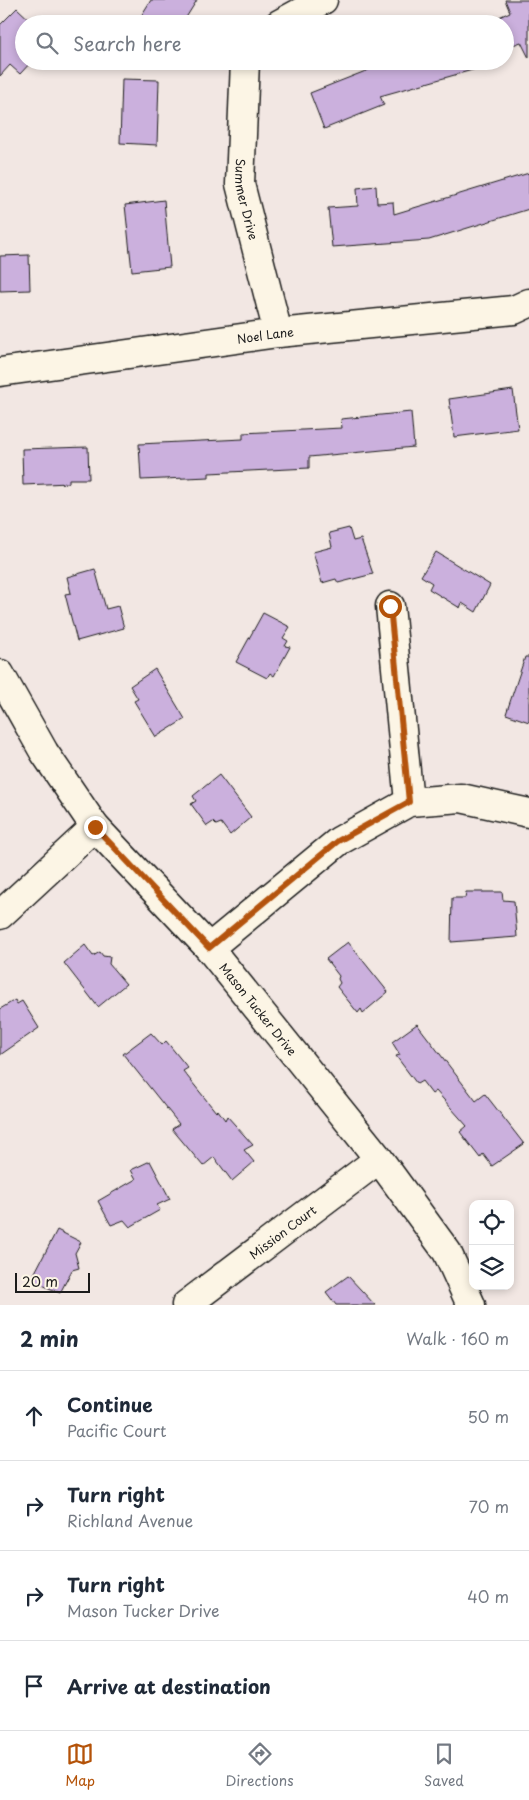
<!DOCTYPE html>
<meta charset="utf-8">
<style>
:root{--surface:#fff;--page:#f6f6f7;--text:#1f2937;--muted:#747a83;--line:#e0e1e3;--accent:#b45309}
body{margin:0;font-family:"Playpen Sans",sans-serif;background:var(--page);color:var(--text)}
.controls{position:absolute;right:15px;bottom:15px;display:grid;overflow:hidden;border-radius:10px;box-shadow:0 2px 8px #0003}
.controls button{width:45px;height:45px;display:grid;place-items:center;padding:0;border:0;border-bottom:1px solid var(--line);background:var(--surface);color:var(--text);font:25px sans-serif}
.scale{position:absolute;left:15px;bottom:12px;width:75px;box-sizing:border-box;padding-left:5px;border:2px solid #1c1c1c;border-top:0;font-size:14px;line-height:18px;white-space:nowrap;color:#1c1c1c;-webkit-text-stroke:4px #fcf5e5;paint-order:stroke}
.stop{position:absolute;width:15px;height:15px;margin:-11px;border:4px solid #b45309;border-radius:50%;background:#fff}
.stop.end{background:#b45309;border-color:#fff;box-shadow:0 1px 5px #0008}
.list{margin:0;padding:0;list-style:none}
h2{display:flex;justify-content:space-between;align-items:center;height:65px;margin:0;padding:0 20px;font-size:21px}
h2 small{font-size:16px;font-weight:400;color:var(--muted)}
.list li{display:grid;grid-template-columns:32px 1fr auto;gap:15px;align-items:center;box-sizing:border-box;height:90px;padding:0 20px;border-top:1px solid var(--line)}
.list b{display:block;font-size:19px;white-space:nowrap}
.list p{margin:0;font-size:16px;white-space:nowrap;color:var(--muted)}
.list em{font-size:16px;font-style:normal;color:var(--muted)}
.icon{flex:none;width:28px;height:28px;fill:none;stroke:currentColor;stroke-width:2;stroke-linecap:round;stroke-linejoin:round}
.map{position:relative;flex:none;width:529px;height:1305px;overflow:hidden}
.search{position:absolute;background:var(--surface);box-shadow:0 2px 8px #0003;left:15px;right:15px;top:15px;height:55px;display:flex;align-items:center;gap:12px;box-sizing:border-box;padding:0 18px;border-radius:28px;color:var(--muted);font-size:19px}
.sheet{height:425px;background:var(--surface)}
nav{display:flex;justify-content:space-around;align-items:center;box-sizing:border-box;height:70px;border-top:1px solid var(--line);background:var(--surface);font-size:14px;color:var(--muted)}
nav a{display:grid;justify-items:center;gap:2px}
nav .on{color:var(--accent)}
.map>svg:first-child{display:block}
</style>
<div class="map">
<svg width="529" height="1305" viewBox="0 0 529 1305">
<rect width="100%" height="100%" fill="#f2e7e3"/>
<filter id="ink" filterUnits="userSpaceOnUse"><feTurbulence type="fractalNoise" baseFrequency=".02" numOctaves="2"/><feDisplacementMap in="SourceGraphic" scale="10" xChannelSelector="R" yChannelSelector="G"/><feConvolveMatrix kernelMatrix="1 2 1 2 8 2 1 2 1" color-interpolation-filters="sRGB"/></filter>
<g filter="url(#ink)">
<g fill="#cbb0dd" stroke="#1c1c1c">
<path d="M 151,0 L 197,0 L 182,24 L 136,24 Z"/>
<path d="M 505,0 L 529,0 L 529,58 L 521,42 L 505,48 L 505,24 L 484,24 L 510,12 Z"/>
<path d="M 17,8 L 34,24 L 24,24 L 24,61 L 32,61 L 20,74 L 10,65 L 0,76 L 0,25 Z"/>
<path d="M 391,61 L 482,61 L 483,67 L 380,96 L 384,105 L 324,129 L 310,93 Z"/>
<path d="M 122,79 L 159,80 L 157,145 L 120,143 Z"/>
<path d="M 529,173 L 529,209 L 429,240 L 332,247 L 328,208 L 358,206 L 357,188 L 376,186 L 377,203 L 393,202 L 394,214 Z"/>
<path d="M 164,200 L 170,267 L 132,271 L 125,205 Z"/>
<path d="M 29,255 L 30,290 L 0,291 L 0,256 Z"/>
<path d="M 513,390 L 518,429 L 454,437 L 449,399 Z"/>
<path d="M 411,412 L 414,447 L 309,457 L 309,468 L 209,473 L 209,477 L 141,480 L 139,444 L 243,439 L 243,433 L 342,428 L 341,419 Z"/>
<path d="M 88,447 L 89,479 L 69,479 L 69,483 L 23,485 L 22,449 Z"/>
<path d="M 349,528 L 353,541 L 361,539 L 373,574 L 338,583 L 336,579 L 322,583 L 313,552 L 332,547 L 329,533 Z"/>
<path d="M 436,552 L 490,585 L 476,612 L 462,603 L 460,608 L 429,589 L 432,583 L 421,576 Z"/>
<path d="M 95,569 L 106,609 L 118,606 L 124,628 L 77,641 L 65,594 L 71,593 L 67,577 Z"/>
<path d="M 263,613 L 290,627 L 283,638 L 288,641 L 285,646 L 290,647 L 274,676 L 270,673 L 267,678 L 236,662 Z"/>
<path d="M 525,657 L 529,657 L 529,722 L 506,714 Z"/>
<path d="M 155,669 L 185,719 L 156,737 L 134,701 L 138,699 L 130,686 Z"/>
<path d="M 219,775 L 251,817 L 230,835 L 221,823 L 216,825 L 213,822 L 207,826 L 191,804 L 196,801 L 193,796 Z"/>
<path d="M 466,892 L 502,892 L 503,900 L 514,901 L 517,937 L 451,942 L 452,898 L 465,898 Z"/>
<path d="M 348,942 L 388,992 L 363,1013 L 361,1009 L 358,1013 L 337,987 L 340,983 L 338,979 L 339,976 L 326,959 Z"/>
<path d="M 85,945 L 93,956 L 100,952 L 103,956 L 110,957 L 109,964 L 126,984 L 98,1007 L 64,963 Z"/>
<path d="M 15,1000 L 17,1004 L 22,1001 L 39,1028 L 0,1055 L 0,1009 Z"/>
<path d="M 417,1024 L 476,1101 L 485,1094 L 524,1144 L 492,1166 L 483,1154 L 480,1158 L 460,1132 L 467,1126 L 436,1091 L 432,1094 L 422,1081 L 417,1084 L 396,1056 L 400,1055 L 392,1042 Z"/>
<path d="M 151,1033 L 162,1045 L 166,1041 L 188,1068 L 183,1071 L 216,1112 L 218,1110 L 225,1120 L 227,1116 L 253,1145 L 244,1150 L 254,1162 L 232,1181 L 214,1157 L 203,1166 L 172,1129 L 179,1124 L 123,1054 Z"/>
<path d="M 150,1161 L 170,1199 L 157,1205 L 160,1210 L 130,1227 L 124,1220 L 111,1225 L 98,1201 L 136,1179 L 131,1170 Z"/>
<path d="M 57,1230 L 81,1242 L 75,1253 L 79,1268 L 72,1270 L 60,1293 L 31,1280 Z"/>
<path d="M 348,1276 L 375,1305 L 336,1305 L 326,1292 Z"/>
</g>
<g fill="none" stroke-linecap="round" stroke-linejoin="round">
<defs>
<g id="minor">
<path d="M 279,24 L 323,0"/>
<path id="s1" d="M 245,61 L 240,184 L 278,333"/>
<path id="s2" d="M 0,372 L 278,333 L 514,310 L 529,303"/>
<path d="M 390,606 L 409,802"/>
<path id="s3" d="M 0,674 L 44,752 L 95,827 L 209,948 L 379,1159 L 447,1252 L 471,1305"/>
<path d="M 0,915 L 95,827"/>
<path d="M 209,948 L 339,841 L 409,802 L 461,798 L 529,813"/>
<path id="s4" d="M 186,1305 L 379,1159"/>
</g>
</defs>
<use href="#minor" stroke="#1c1c1c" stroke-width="31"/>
<use href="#minor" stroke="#fcf5e5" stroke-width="28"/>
</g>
</g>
<g fill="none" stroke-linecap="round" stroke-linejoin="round" filter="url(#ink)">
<path stroke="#b45309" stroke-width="6" d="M 95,827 L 209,948 L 338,841 L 409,802 L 390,606"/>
</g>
<g text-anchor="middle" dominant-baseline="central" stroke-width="5" stroke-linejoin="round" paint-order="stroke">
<g font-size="12" fill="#1c1c1c" stroke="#fcf5e5">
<text stroke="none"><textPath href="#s1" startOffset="139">Summer Drive</textPath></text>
<text stroke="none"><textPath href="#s2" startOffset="268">Noel Lane</textPath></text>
<text stroke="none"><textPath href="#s3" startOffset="425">Mason Tucker Drive</textPath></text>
<text stroke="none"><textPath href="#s4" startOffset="121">Mission Court</textPath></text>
</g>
</g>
</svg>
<div class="controls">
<button><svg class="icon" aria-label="locate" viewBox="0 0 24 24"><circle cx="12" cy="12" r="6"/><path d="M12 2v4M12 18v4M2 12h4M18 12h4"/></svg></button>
<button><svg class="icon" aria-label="layers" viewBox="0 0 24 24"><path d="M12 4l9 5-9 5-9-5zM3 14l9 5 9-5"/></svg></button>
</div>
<div class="scale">20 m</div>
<div class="stop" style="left:390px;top:606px"></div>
<div class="stop end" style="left:95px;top:827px"></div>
<div class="search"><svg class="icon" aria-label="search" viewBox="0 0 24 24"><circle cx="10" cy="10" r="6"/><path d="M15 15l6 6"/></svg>Search here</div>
</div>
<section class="sheet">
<h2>2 min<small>Walk · 160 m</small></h2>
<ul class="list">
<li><svg class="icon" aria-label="ahead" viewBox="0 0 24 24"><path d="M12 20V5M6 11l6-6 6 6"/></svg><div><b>Continue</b><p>Pacific Court</p></div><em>50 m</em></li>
<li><svg class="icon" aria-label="right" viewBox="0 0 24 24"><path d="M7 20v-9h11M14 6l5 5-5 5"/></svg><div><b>Turn right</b><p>Richland Avenue</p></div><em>70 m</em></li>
<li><svg class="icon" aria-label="right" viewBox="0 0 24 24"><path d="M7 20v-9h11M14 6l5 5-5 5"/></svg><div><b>Turn right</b><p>Mason Tucker Drive</p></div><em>40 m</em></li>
<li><svg class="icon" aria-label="arrive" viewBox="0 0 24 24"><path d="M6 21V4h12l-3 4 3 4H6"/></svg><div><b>Arrive at destination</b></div></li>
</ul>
</section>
<nav>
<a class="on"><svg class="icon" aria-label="map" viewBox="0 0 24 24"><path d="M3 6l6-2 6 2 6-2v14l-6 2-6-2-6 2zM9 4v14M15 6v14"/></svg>Map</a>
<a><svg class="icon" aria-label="directions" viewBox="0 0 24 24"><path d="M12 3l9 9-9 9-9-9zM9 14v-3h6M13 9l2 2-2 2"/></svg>Directions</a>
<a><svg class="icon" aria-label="saved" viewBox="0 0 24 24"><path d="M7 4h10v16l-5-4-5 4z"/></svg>Saved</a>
</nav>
